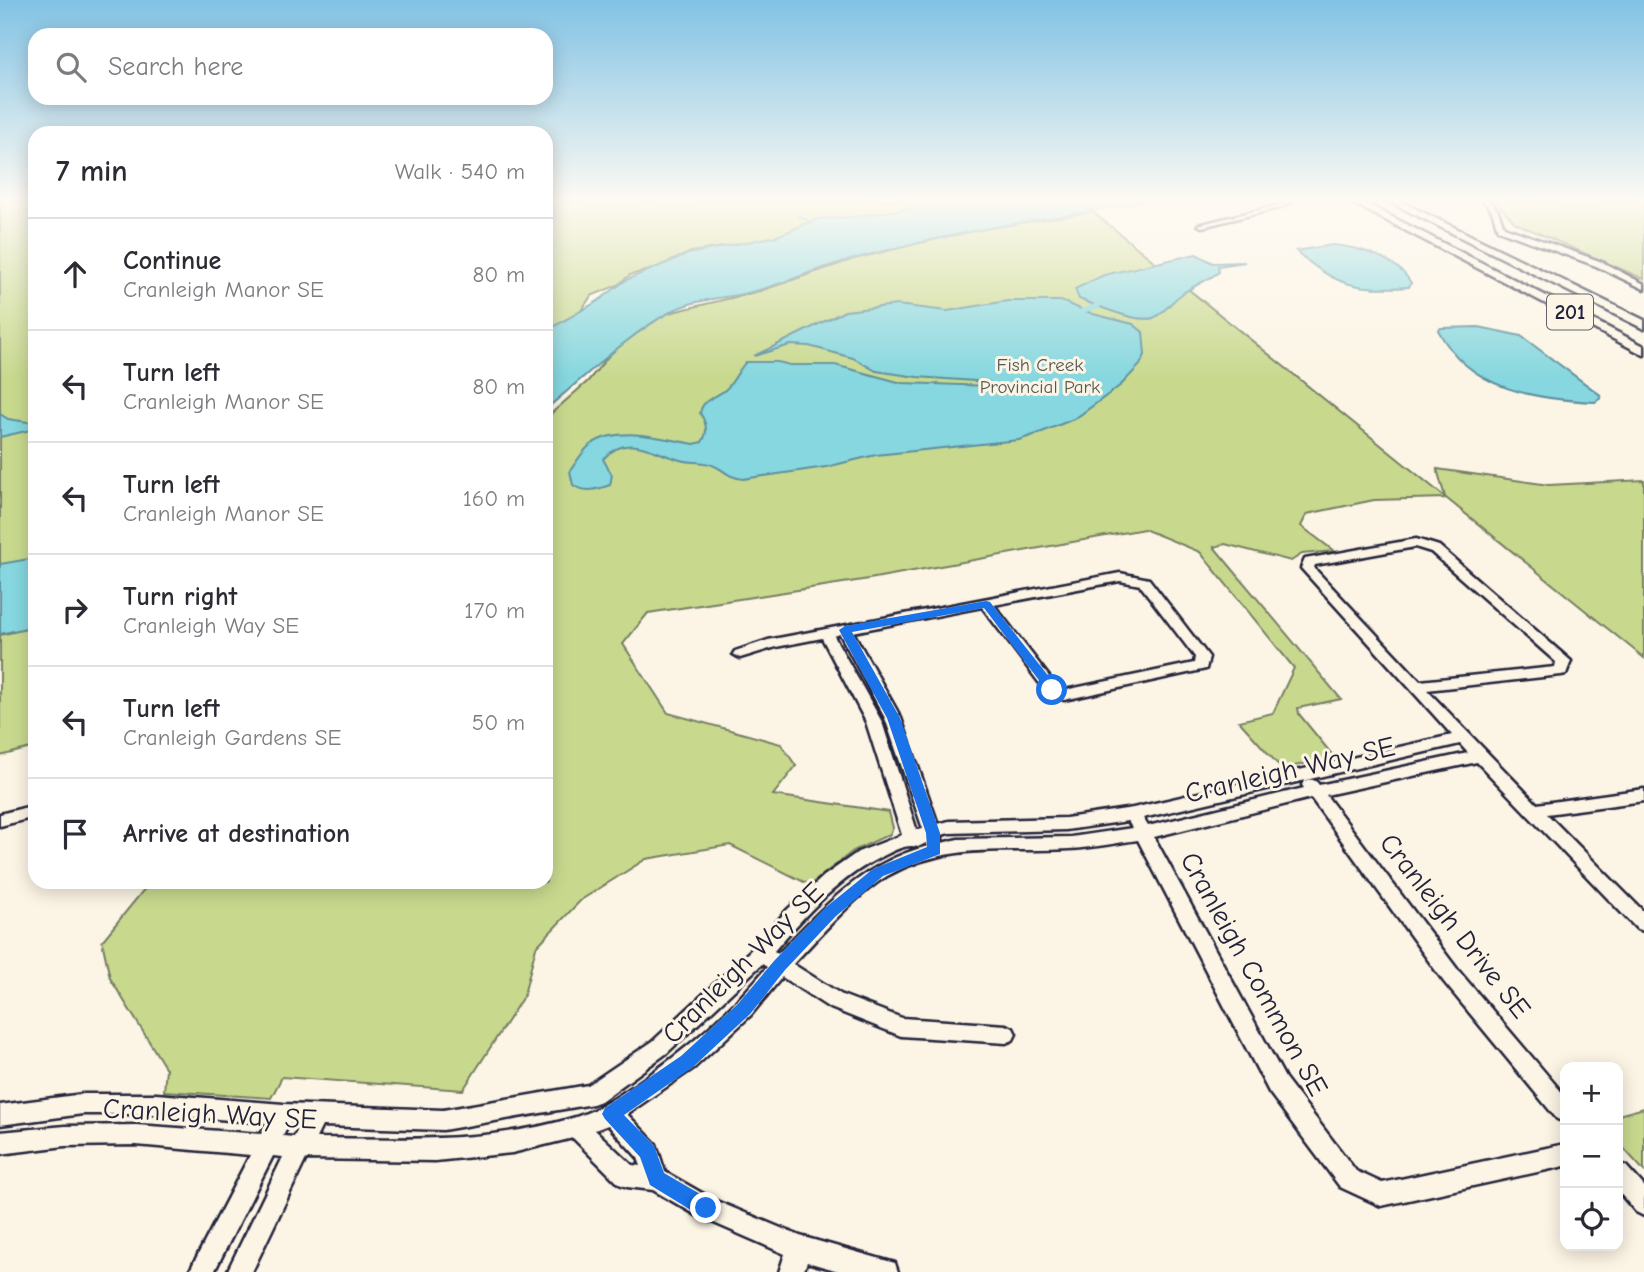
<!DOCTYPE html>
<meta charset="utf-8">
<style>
:root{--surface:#fff;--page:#f7f7f7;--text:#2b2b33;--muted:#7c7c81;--line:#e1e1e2}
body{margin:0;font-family:"Comic Neue",sans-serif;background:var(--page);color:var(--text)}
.controls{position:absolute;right:21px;bottom:21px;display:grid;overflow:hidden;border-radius:14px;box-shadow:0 4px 18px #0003}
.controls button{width:63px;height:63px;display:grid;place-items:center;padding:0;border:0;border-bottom:2px solid var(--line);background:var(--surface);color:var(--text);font:35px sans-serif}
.stop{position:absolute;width:21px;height:21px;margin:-16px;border:5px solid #1a73e8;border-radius:50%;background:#fff}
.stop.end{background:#1a73e8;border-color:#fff;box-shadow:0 2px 7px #0008}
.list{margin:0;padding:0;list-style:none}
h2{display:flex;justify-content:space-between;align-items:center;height:91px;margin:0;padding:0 28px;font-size:30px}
h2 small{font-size:23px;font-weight:400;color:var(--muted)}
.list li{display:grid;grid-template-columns:46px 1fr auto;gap:21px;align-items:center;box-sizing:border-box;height:112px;padding:0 28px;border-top:2px solid var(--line)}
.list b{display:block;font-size:26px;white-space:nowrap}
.list p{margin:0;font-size:23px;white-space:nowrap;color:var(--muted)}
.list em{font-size:23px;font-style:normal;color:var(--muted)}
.icon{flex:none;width:38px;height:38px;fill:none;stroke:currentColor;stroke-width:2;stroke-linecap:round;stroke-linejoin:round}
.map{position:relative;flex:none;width:1644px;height:1272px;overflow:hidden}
.search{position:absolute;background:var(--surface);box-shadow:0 4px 18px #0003;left:28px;top:28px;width:525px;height:77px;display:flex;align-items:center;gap:18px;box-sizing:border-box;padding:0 24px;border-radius:21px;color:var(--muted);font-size:26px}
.panel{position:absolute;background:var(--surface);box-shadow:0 4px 18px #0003;left:28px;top:126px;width:525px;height:763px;border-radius:21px}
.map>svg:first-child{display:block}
</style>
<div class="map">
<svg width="1644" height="1272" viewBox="0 0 1644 1272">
<rect width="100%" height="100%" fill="#fcf5e5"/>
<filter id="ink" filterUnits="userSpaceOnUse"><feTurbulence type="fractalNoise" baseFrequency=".0143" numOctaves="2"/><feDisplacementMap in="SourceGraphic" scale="14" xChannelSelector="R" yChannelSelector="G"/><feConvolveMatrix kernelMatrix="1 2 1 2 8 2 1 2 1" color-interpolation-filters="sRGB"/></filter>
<g filter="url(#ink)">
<g fill="#c8d98e" stroke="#757e64" stroke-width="2">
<path d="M 0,200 L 35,200 L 35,559 L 0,565 Z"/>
<path d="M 546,200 L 984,200 L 822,221 L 804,224 L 784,234 L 757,242 L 691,252 L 653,269 L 630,275 L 618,285 L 591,296 L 581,311 L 546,334 Z"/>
<path d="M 1495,200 L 1644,200 L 1644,279 L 1515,223 Z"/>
<path d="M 1093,212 L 1445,497 L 1437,469 L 1549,485 L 1644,480 L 1644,658 L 1446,498 L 1374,500 L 1307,514 L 1301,526 L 1334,551 L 1302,554 L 1291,561 L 1225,544 L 1214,547 L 1341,699 L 1298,708 L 1299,714 L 1334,757 L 1282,769 L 1239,721 L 1273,713 L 1294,668 L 1200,552 L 1144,529 L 869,579 L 648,613 L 623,644 L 668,713 L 781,744 L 796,766 L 773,795 L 889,812 L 893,828 L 890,834 L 853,851 L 810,885 L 730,845 L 646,859 L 581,900 L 536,947 L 524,995 L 463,1090 L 282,1077 L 271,1098 L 164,1091 L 166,1069 L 110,978 L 102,941 L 146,887 L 166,882 L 546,882 L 546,418 L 588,381 L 624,337 L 652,317 L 760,291 L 854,259 L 974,230 Z"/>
<path d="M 35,627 L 35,747 L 0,756 L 0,635 Z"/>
<path d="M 1644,1108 L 1644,1171 L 1618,1142 L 1618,1115 Z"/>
</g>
<g fill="#86d7df" stroke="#5e8f9d" stroke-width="2">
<path d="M 968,200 L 1151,200 C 1051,218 949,232 849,260 C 818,268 790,281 759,290 C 730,299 699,297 672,311 C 626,336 586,376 546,409 L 546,331 L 598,301 L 626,280 L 688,254 L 777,236 L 818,219 L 853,217 Z"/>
<path d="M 1332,245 C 1359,247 1397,258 1411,283 L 1409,287 C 1357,290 1336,287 1296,251 Z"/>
<path d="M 1196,254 L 1213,263 L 1245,262 L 1218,266 L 1219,272 C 1207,281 1194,285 1182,294 C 1172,300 1164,314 1153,318 C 1136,323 1096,305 1079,299 L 1075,289 L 1104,275 Z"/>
<path d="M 1007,301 L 1061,301 L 1093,314 L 1133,324 L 1143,332 L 1145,355 L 1140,365 L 1121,385 L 1076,418 L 1037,434 L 1019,440 L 876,455 L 826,467 L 743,479 C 725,477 724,468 709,464 C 699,461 687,463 677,459 C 650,451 627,433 603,459 L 612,475 L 610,485 C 596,490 585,493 573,485 L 570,471 C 576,462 582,452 590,445 C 618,424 663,439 694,444 L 702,442 C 709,432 706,422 700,413 C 703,398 714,399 725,390 C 734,382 738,370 746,362 L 778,362 L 790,365 L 835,365 L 902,383 L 992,386 L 989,382 L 917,377 L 876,371 L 853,358 L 809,346 L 790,345 L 754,356 L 845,311 L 897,305 L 947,311 Z"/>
<path d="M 1479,327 L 1521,336 L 1599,394 L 1601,398 L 1595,402 C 1534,399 1469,390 1438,330 L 1441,328 Z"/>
<path d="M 0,414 L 8,419 L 35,423 L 35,429 L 0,437 Z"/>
<path d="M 35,558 L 35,626 L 0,634 L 0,564 Z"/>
</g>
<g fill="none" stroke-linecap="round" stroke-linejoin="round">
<path stroke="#5e8f9d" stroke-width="2" d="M 798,215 L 813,224"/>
<path fill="#86d7df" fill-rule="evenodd" d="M 1097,303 L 1101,306 L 1100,308 L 1082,313 L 1078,310 Z"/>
<defs>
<g id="minor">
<path d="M 1286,200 L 1293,200 L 1283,207 L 1202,227 L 1198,225 L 1279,205 Z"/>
<path d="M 1483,200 L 1489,200 L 1498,211 L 1504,227 L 1602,262 L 1644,284 L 1644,289 L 1596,266 L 1498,230 L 1492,211 Z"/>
<path d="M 1416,539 L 1439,546 L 1571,661 L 1566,674 L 1561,675 L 1427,690 L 1537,804 L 1644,789 L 1644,801 L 1547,814 L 1644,912 L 1644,931 L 1637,929 L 1477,762 L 1326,795 L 1458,970 L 1565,1096 L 1565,1122 L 1557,1119 L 1444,982 L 1311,798 L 1154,837 L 1285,1078 L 1356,1171 L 1382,1183 L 1565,1144 L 1565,1166 L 1381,1206 L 1340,1187 L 1269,1092 L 1138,840 C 1115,843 1092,848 1069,849 C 1004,853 947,842 887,876 C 855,895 819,937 793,964 L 842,995 L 902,1018 L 1006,1025 L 1013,1028 L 1016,1034 L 1013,1040 L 1006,1043 L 901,1036 L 828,1007 L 782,977 L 751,1015 L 694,1068 L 627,1114 L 656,1144 L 665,1172 L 714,1200 L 800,1236 L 895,1263 L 898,1272 L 842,1272 L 807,1262 L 803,1272 L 779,1272 L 785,1254 L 698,1216 L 653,1190 L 627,1187 L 619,1184 L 573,1138 L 512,1153 L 435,1161 L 306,1159 L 252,1272 L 227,1272 L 283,1157 L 273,1156 L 214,1272 L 189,1272 L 250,1155 L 136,1145 L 65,1146 L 0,1154 L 0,1132 L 65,1126 L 136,1125 L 261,1134 L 267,1123 L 156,1114 L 83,1114 L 0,1125 L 0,1105 L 83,1094 L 156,1094 L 283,1104 L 443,1110 L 588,1085 L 653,1041 L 754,947 L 788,909 L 824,876 L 858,852 L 902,835 L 866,722 L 822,638 L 776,647 L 740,658 L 733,654 L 735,651 L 768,640 L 1120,573 L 1149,579 L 1209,657 L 1206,669 L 1064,700 L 1047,693 L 982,607 L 853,632 L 901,718 L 938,824 L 949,821 L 1066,818 L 1133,808 L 1452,735 L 1301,568 L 1305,559 ZM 1415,547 L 1431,552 L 1556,662 L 1555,667 L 1420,681 L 1314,568 L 1315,565 ZM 1120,581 L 1140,585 L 1195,657 L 1194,663 L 1065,690 L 1057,687 L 994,605 ZM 840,634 L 885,718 L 923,829 L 917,830 L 916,828 L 882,722 L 834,636 ZM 1460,744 L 1468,753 L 1319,785 C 1315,779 1311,779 1304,781 L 1302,785 L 1304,788 L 1148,826 L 1143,818 ZM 1128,821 L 1132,828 L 1071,837 L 958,839 L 942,843 L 942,835 L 949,833 L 1066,830 ZM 926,843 L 928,846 C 862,863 824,907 778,954 L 774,951 C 806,914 841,875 887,854 C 897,849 907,844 918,847 ZM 762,964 L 767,967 C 727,1015 688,1049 636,1084 C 617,1097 598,1110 576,1117 C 492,1143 403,1139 316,1138 L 322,1126 L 443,1130 L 593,1104 L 601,1101 L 667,1053 ZM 289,1124 L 300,1125 L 294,1137 L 283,1136 ZM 608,1125 L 638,1158 L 641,1166 L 632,1165 L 595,1130 Z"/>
<path d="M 35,805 L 35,817 L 0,826 L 0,814 Z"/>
<path d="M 1618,1163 L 1626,1166 L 1644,1186 L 1644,1216 L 1636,1212 L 1618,1191 Z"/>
</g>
<g id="highway">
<path d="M 1347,200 L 1359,200 L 1644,346 L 1644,355 Z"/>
<path d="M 1386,200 L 1398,200 L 1644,320 L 1644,329 Z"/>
</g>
</defs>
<use href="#minor" stroke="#22223b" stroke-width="5"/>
<use href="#highway" stroke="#22223b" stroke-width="5"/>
<use href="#minor" fill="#fcf5e5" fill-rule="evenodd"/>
<use href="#highway" fill="#fcf5e5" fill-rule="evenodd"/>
</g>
</g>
<linearGradient id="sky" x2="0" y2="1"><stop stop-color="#81c2e4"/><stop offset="0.53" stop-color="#fefaf3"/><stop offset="1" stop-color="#fefaf3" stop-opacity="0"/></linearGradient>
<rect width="1644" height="378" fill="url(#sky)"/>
<path fill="#1a73e8" d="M 986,601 L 990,602 L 1057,687 L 1057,692 L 1048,692 L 984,608 L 852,632 L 900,718 L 940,833 L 940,854 L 883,876 L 836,916 L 785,970 L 750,1014 L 693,1067 L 624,1115 L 654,1146 L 664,1173 L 712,1201 L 715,1208 L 712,1215 L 706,1218 L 699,1215 L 650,1185 L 640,1157 L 605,1119 L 602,1114 L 605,1108 L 681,1056 L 738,1004 L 774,961 L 825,908 L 873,869 L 927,847 L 926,833 L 887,718 L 839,630 L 845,626 Z"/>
<g text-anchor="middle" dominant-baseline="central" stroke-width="6" stroke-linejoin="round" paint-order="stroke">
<g font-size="19" fill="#545954" stroke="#fcf5e5">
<text x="1040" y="365">Fish Creek<tspan x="1040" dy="22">Provincial Park</tspan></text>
</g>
<rect fill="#fcf5e5" stroke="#63616e" stroke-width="2" x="1547" y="294.5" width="46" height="35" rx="5"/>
<g font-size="21" font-weight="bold" fill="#22223b">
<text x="1570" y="312">201</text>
</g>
<g font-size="28" fill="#22223b" stroke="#fcf5e5">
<text transform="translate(1290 770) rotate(-13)">Cranleigh Way SE</text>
<text transform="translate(1455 926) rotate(52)">Cranleigh Drive SE</text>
<text transform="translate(743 963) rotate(-45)">Cranleigh Way SE</text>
<text transform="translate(1254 974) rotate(61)">Cranleigh Common SE</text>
<text transform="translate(210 1114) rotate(3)">Cranleigh Way SE</text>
</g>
</g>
</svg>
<div class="controls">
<button>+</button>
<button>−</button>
<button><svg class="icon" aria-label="locate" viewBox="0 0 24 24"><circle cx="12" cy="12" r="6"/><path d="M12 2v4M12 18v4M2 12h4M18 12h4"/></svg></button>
</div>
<div class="stop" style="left:1052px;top:690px"></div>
<div class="stop end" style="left:706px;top:1208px"></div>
<div class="search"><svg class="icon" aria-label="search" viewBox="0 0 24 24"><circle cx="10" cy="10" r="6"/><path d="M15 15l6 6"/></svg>Search here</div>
<section class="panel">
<h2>7 min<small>Walk · 540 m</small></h2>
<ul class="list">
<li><svg class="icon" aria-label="ahead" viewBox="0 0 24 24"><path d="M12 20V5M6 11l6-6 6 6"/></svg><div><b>Continue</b><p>Cranleigh Manor SE</p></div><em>80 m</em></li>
<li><svg class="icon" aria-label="left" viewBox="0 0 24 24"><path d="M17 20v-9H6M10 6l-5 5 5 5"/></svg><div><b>Turn left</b><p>Cranleigh Manor SE</p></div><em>80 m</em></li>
<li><svg class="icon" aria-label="left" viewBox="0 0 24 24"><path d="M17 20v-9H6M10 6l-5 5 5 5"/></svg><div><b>Turn left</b><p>Cranleigh Manor SE</p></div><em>160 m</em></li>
<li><svg class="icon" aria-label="right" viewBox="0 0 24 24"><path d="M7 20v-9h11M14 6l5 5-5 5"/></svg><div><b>Turn right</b><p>Cranleigh Way SE</p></div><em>170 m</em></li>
<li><svg class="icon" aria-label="left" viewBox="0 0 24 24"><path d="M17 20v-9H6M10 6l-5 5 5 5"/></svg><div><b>Turn left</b><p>Cranleigh Gardens SE</p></div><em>50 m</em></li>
<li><svg class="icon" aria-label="arrive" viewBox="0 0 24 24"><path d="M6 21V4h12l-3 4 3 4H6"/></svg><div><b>Arrive at destination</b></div></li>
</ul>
</section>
</div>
